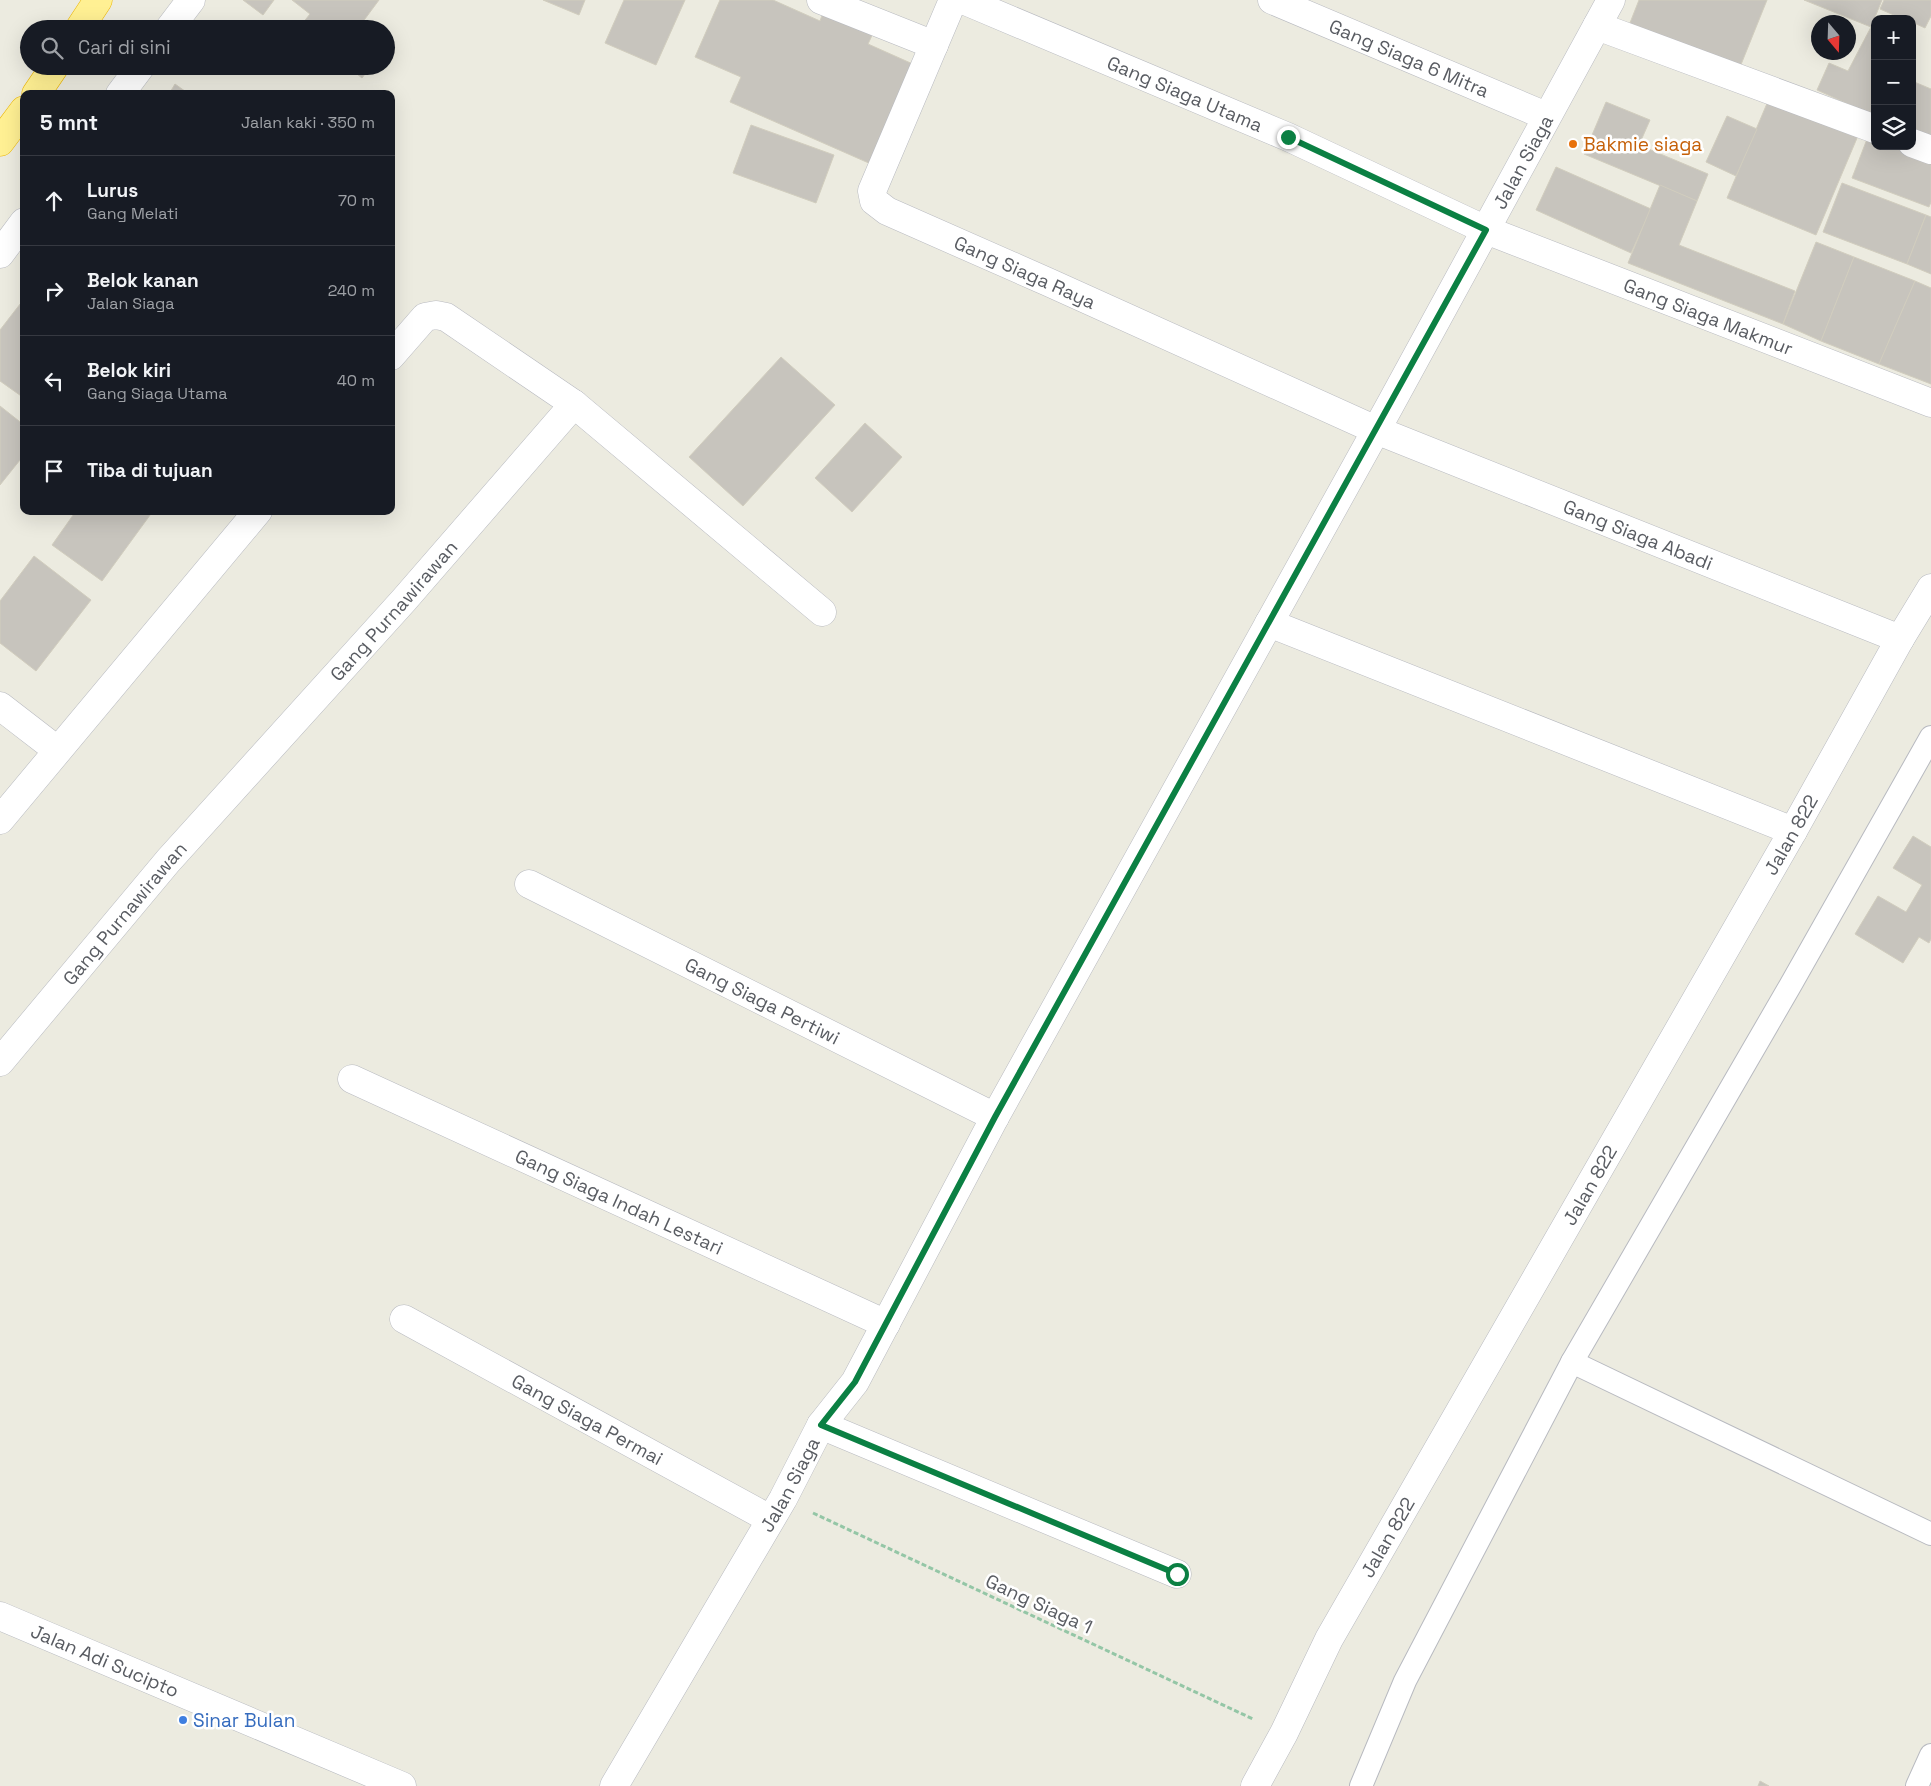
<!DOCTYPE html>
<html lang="id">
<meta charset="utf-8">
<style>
:root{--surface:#171b24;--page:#20242c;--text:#f1f3f6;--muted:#9ea1a6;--line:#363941}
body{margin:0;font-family:"Space Grotesk",sans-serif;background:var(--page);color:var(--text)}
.controls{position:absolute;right:15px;top:15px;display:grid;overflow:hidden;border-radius:10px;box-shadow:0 5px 20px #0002}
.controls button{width:45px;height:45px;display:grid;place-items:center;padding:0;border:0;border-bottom:1px solid var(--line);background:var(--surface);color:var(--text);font:25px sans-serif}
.compass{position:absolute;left:1811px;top:15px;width:45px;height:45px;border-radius:50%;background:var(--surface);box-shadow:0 5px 20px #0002;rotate:161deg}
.stop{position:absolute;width:15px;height:15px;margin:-11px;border:4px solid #0b8043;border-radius:50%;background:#fff}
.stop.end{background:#0b8043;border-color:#fff;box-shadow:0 1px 5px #0008}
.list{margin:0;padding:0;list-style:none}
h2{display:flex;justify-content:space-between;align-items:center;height:65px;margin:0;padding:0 20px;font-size:21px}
h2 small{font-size:16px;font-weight:400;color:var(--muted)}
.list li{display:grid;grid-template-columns:32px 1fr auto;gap:15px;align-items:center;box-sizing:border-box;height:90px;padding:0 20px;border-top:1px solid var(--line)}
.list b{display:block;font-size:19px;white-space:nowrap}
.list p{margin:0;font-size:16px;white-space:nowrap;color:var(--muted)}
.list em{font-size:16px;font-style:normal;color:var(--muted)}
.icon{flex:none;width:28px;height:28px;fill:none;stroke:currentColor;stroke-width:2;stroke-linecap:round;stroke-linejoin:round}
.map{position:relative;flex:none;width:1931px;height:1786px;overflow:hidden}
.search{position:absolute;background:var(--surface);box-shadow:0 5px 20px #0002;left:20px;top:20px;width:375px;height:55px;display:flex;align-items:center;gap:12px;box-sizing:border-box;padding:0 18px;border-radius:28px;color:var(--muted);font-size:19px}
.panel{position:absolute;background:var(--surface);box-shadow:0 5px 20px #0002;left:20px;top:90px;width:375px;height:425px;border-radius:10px}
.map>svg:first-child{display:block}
</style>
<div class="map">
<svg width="1931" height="1786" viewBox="0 0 1931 1786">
<rect width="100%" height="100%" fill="#ecebe0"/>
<g fill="#c7c4bd" stroke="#d1cdbe">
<path d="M 243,0 L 274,0 L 263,15 Z"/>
<path d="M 292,0 L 379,0 L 359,27 L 361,29 L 298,29 L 310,14 Z"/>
<path d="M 543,0 L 585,0 L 579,15 Z"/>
<path d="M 624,0 L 685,0 L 656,65 L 605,43 Z"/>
<path d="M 720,0 L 773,0 L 820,21 L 825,7 L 875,29 L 868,44 L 915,65 L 871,164 L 730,102 L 741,77 L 695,57 Z"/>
<path d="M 1639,0 L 1767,0 L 1738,72 L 1628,28 Z"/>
<path d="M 1804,0 L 1882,0 L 1871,27 Z"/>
<path d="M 1884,0 L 1931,0 L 1931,16 L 1925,28 L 1912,22 L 1912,19 L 1903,19 L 1880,9 Z"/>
<path d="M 1871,27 L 1875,29 L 1875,116 L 1817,90 L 1829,63 L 1848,71 Z"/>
<path d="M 347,66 L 371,66 L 362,78 Z"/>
<path d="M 1912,81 L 1931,89 L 1931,140 L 1912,132 Z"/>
<path d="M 175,84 L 189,94 L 169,94 Z"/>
<path d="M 1771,94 L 1860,131 L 1816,235 L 1727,198 Z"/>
<path d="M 1606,102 L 1650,120 L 1639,145 L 1708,174 L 1697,201 L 1584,154 Z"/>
<path d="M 1727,116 L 1757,129 L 1736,176 L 1706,162 Z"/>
<path d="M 751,125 L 834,155 L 816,203 L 733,173 Z"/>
<path d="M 1869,134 L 1875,136 L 1875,146 L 1901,146 L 1931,157 L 1931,202 L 1929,207 L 1852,178 Z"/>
<path d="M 1556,167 L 1651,209 L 1631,253 L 1536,210 Z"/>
<path d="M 1842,183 L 1926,215 L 1907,264 L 1823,232 Z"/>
<path d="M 1660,185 L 1697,201 L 1679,245 L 1795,291 L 1783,324 L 1628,263 Z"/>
<path d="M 1926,215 L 1931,217 L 1931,274 L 1907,264 Z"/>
<path d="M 1816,242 L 1854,257 L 1821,341 L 1783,324 Z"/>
<path d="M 1854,257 L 1915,281 L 1879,364 L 1821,341 Z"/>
<path d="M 1915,281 L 1931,288 L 1931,384 L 1879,364 Z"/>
<path d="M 24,299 L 24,398 L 0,381 L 0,330 Z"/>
<path d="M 781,357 L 835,405 L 743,506 L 689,457 Z"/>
<path d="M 0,406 L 24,425 L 24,455 L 0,485 Z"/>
<path d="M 865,423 L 902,457 L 852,512 L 815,478 Z"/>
<path d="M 76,511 L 153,511 L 102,581 L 52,545 Z"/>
<path d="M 34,556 L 91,600 L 36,671 L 0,643 L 0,601 Z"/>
<path d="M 1913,836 L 1931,847 L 1931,939 L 1929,943 L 1919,937 L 1903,963 L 1855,934 L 1878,896 L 1906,912 L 1922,885 L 1893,868 Z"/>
<path d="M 1760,1781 L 1769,1786 L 1758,1786 Z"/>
</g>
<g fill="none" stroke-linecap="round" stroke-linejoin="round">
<defs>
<g id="service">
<path d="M 1572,1362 L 1931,1534"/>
<path d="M 1361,1786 L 1405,1681 L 1572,1362 L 1790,986 L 1931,737"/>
<path d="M 1917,1786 L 1931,1755"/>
</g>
<g id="minor">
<path d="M 821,0 L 934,45"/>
<path id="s1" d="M 953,0 L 872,191 L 874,201 L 887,211 L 1048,282 L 1376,430 L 1900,639"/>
<path id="s2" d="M 963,0 L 1288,137 L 1486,230 L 1931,403"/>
<path id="s3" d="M 1272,0 L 1546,116"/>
<path d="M 1597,26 L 1875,129"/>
<path d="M 169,29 L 191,0"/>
<path d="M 120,94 L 141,66"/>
<path d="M 1912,143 L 1931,150"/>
<path d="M 0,254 L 24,222"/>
<path d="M 391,356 L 425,317 L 436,315 L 446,317 L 574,404"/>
<path d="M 1269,623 L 1793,831"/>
<path d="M 0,706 L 57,750"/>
<path d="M 0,820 L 258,511"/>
<path id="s4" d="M 529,884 L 995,1117"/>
<path id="s5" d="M 0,1062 L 168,861 L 404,600 L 574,404 L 822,612"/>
<path id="s6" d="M 352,1079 L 886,1324"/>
<path id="s7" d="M 404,1319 L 770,1519"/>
<path d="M 821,1425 L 1177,1574"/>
<path id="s8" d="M 614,1786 L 783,1499 L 821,1425 L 855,1382 L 995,1117 L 1389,407 L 1611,0"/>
<path id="s9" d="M 1255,1786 L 1284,1733 L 1329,1639 L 1793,831 L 1900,639 L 1931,588"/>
</g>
<g id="secondary">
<path id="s10" d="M 0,1616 L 402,1786"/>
</g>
<g id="trunk">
<path d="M 79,29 L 98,0"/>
<path d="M 36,94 L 55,66"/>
<path d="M 0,142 L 24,110"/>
</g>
</defs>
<use href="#service" stroke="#b8bac0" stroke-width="24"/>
<use href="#minor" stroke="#b8bac0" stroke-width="29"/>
<use href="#secondary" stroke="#b6b9bf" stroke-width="29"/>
<use href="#trunk" stroke="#ecb500" stroke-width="29"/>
<path stroke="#94c6a6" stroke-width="3" stroke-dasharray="5 2.5" stroke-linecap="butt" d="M 813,1513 L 1253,1719"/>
<use href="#service" stroke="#fff" stroke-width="22"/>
<use href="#minor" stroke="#fff" stroke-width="28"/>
<use href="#secondary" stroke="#fff" stroke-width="28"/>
<use href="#trunk" stroke="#fff093" stroke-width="28"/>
</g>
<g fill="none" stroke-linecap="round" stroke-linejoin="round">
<path stroke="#0b8043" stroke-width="6" d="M 1177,1574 L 821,1425 L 855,1382 L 995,1117 L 1486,230 L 1288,137"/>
</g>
<circle fill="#e8710a" stroke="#fff" stroke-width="2" cx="1573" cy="144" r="5"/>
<circle fill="#3f7fe0" stroke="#fff" stroke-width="2" cx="183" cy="1720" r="5"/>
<g text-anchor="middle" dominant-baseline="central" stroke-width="5" stroke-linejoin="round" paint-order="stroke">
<g font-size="19" fill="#595c62" stroke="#fff">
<text stroke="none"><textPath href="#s3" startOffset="149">Gang Siaga 6 Mitra</textPath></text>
<text stroke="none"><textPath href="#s2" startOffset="241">Gang Siaga Utama</textPath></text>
<text stroke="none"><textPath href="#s8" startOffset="1862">Jalan Siaga</textPath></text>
<text stroke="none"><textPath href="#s1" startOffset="385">Gang Siaga Raya</textPath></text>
<text stroke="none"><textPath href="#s2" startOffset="810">Gang Siaga Makmur</textPath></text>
<text stroke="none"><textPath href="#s1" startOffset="1052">Gang Siaga Abadi</textPath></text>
<text stroke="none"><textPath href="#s5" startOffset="599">Gang Purnawirawan</textPath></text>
<text stroke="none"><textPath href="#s9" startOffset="1092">Jalan 822</textPath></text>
<text stroke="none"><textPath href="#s5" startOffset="194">Gang Purnawirawan</textPath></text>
<text stroke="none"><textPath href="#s4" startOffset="261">Gang Siaga Pertiwi</textPath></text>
<text stroke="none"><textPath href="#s9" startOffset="688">Jalan 822</textPath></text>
<text stroke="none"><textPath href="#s6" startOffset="294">Gang Siaga Indah Lestari</textPath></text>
<text stroke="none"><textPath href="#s7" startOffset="209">Gang Siaga Permai</textPath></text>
<text stroke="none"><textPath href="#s8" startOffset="349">Jalan Siaga</textPath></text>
<text stroke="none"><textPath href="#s9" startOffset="282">Jalan 822</textPath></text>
<text transform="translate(1039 1604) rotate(25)">Gang Siaga 1</text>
<text stroke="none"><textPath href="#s10" startOffset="114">Jalan Adi Sucipto</textPath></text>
</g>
<g font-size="19" fill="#c56008" stroke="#fff" text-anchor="start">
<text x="1583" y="144">Bakmie siaga</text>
</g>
<g font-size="19" fill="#366cbe" stroke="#fff" text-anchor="start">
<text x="193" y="1720">Sinar Bulan</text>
</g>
</g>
</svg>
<div class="controls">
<button>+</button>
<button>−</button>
<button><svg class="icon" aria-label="layers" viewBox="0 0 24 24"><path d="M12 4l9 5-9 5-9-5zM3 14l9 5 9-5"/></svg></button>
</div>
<svg class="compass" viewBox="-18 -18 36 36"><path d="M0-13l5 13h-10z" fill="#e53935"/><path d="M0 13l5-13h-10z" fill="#9ea1a6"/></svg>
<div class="stop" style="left:1177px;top:1574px"></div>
<div class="stop end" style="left:1288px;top:137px"></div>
<div class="search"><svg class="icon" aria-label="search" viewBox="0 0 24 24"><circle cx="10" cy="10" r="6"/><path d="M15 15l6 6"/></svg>Cari di sini</div>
<section class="panel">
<h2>5 mnt<small>Jalan kaki · 350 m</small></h2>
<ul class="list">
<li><svg class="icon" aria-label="ahead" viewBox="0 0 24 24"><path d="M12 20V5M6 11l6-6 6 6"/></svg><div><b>Lurus</b><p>Gang Melati</p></div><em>70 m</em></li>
<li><svg class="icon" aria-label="right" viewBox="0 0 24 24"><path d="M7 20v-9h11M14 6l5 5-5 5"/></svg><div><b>Belok kanan</b><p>Jalan Siaga</p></div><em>240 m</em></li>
<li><svg class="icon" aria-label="left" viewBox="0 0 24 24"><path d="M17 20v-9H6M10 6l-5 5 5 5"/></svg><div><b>Belok kiri</b><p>Gang Siaga Utama</p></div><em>40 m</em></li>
<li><svg class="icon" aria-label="arrive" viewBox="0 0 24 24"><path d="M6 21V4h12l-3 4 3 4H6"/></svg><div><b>Tiba di tujuan</b></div></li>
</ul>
</section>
</div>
